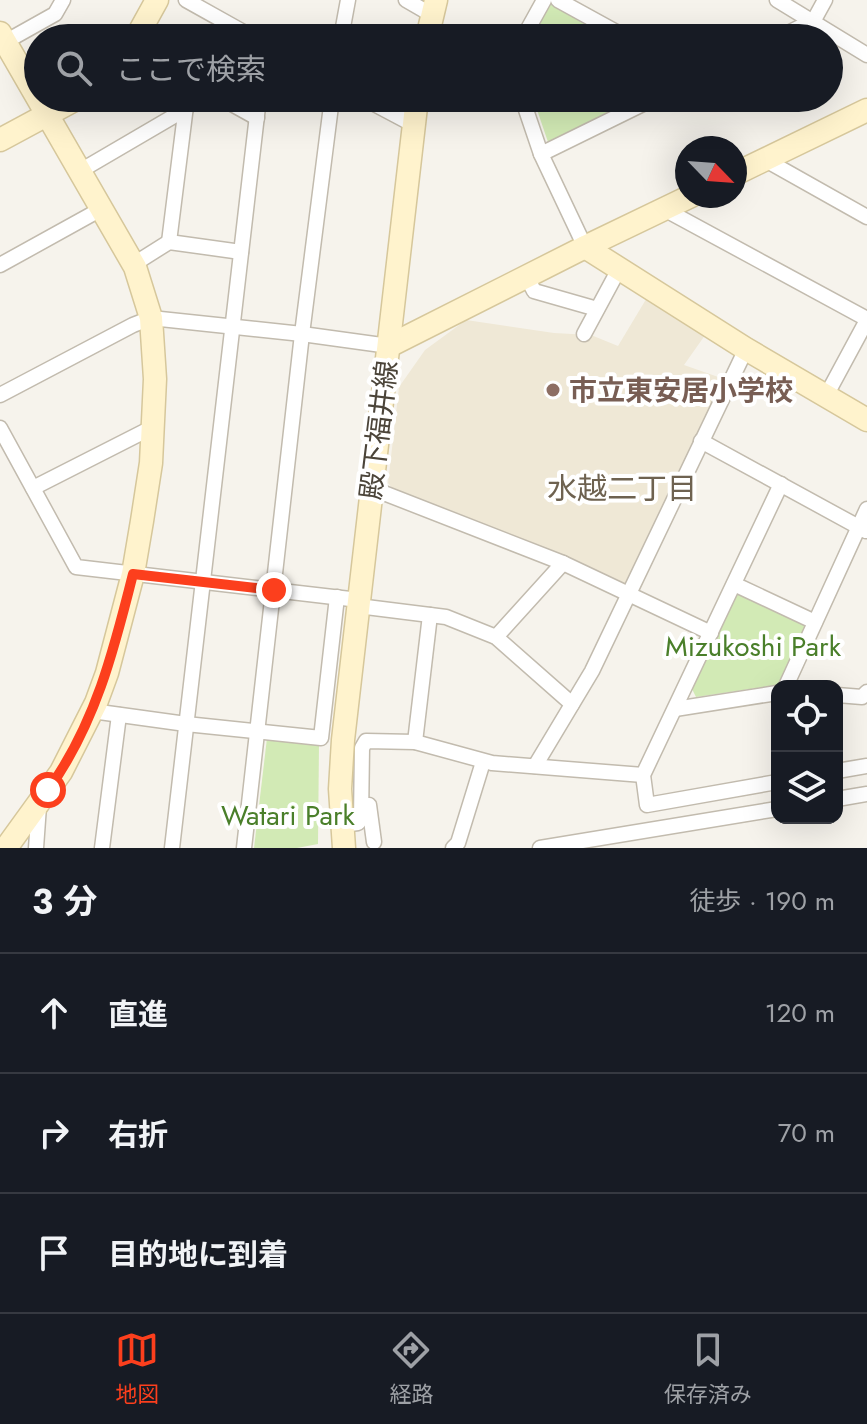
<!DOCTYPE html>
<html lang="ja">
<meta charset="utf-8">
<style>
:root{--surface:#171b24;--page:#242831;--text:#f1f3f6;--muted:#9ea1a6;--line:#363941;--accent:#fc3f1d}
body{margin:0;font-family:Jost,"Noto Sans JP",sans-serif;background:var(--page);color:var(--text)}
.controls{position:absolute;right:24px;bottom:24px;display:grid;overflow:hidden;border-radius:16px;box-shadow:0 8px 32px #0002}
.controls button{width:72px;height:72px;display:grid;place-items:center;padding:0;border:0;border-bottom:2px solid var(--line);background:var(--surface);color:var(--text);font:40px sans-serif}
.compass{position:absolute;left:675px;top:136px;width:72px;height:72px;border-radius:50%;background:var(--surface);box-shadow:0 8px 32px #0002;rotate:115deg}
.stop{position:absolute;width:24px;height:24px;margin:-18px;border:6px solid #fc3f1d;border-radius:50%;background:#fff}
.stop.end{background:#fc3f1d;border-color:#fff;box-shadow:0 2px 8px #0008}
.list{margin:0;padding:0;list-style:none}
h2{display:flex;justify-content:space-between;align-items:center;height:104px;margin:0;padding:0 32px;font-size:34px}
h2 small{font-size:26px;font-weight:400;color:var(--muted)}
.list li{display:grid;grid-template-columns:52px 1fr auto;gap:24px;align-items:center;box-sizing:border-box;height:120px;padding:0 32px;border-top:2px solid var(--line)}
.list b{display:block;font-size:30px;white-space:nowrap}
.list em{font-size:26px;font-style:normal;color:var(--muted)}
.icon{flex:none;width:44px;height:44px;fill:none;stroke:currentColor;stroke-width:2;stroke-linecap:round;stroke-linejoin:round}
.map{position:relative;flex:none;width:867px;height:848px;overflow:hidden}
.search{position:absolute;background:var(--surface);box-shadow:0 8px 32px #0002;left:24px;right:24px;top:24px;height:88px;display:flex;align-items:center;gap:20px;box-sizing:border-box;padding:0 28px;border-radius:44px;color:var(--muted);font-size:30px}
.sheet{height:464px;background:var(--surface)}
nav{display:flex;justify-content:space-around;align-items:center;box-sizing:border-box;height:112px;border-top:2px solid var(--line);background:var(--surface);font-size:22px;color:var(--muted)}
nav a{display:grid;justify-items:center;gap:4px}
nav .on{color:var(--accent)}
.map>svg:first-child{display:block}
</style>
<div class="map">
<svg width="867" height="848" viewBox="0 0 867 848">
<rect width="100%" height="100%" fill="#f6f3ec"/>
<path fill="#efe8d6" d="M 648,296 L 708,331 L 684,365 L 724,379 L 629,583 L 622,584 L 392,488 L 388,483 L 399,387 L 425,350 L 466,320 L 554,333 L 591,335 L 618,346 Z"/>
<g fill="#d2eab5">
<path d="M 549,3 L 613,38 L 530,38 Z"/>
<path d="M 533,98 L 636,98 L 548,142 Z"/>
<path d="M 737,591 L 806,624 L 778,685 L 696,697 L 691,687 Z"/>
<path d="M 267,738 L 319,744 L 318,844 L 297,848 L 254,848 Z"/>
</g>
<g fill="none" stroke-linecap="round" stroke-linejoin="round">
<defs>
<g id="street">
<path d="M 186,0 L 254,38"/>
<path d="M 406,0 L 432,15"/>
<path d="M 558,0 L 627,38"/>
<path d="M 777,0 L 867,55"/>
<path d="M 341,38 L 348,0"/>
<path d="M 523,38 L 544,0"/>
<path d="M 778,38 L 814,20 L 825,0"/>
<path d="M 5,42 L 55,14 L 63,0"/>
<path d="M 221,98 L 257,118"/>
<path d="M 363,98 L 414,125"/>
<path d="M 522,98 L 541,154 L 585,247"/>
<path d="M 541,154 L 655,98"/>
<path d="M 764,159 L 867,217"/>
<path d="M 80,171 L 186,109"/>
<path d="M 664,209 L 867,319"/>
<path d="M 169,242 L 187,98"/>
<path d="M 134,264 L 169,242 L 241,252"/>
<path d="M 0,265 L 103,208"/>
<path d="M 527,277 L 534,291 L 597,309"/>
<path d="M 584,334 L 619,269"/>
<path d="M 0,395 L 133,325 L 151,318 L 302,334 L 389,346"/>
<path d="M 826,396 L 867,320"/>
<path d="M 0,428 L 76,567 L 359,600"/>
<path d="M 701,441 L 866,531"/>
<path d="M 33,488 L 153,427"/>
<path d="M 371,488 L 563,563 L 711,633"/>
<path d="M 734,584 L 815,622"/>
<path d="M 358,606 L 446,617 L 496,637 L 572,704"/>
<path d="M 496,637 L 563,563"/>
<path d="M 786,686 L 867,509"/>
<path d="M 837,695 L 862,697 L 867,692"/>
<path d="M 675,709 L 777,693"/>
<path d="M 92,711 L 186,724 L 321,738 L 337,597"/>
<path d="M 415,742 L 430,615"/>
<path d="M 535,766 L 592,671 L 746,349"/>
<path d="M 837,771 L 867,766"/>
<path d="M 777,782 L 647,805 L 643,775 L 781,484"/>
<path d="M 837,799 L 867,794"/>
<path d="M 369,805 L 374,842"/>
<path d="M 342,825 L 358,823 L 361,819 L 362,748 L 366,741 L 415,742 L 492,763 L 643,775"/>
<path d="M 36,848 L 39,806"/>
<path d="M 102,848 L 119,715"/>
<path d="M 172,848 L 259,98"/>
<path d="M 244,848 L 302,334 L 332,98"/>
<path d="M 453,848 L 458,843 L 483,762"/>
<path d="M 540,848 L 777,809"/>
</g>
<g id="secondary">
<path d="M 0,33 L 135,267 L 151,318 L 155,379 L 151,463 L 142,521 L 133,574 L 107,673 L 96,703 L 61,772 L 6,848"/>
<path d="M 136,38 L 157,0"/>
<path d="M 427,38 L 436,0"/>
<path d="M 0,140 L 78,98"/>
<path d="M 735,174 L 867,110"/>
<path d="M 585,247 L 746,349 L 867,420"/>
<path d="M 389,346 L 585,247 L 691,196"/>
<path d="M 344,848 L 340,789 L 343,740 L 417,98"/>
</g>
</defs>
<use href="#street" stroke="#c2bbae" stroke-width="17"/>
<use href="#secondary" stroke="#d6c79b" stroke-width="25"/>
<use href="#street" stroke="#fff" stroke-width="14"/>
<use href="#secondary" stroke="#fff3cd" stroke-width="22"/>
</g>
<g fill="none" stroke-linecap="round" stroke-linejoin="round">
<path stroke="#fc3f1d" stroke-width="10" d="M 48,790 C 95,725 114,650 133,574 L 274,590"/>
</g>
<circle fill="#8d6e63" stroke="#fff" stroke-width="3" cx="553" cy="390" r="8"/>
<g text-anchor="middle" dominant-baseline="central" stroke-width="8" stroke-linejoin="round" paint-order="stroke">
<g font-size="28" font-weight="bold" fill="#785e54" stroke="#fff" text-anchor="start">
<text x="569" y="390">市立東安居小学校</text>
</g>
<g font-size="28" fill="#4b4439" stroke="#fff">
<text transform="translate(379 430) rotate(-83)">殿下福井線</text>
</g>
<g font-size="28" fill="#4a7f2a" stroke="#fff">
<text x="753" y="646">Mizukoshi Park</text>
<text x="288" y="815">Watari Park</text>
</g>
<g font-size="30" fill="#6e6250" stroke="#fff">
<text x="622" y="488">水越二丁目</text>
</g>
</g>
</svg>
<div class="controls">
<button><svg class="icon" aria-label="locate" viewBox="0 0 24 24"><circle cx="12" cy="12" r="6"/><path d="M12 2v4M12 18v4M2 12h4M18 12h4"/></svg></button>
<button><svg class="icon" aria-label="layers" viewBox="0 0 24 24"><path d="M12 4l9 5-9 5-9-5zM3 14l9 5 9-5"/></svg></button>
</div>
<svg class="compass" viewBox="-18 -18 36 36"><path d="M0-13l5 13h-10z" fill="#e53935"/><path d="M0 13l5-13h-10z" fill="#9ea1a6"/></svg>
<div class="stop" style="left:48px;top:790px"></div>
<div class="stop end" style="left:274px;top:590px"></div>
<div class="search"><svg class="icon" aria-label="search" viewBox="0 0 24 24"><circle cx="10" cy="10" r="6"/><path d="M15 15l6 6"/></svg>ここで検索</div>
</div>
<section class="sheet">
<h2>3 分<small>徒歩 · 190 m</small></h2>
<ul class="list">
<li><svg class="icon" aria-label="ahead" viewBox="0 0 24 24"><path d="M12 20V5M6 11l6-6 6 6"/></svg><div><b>直進</b></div><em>120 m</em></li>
<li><svg class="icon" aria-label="right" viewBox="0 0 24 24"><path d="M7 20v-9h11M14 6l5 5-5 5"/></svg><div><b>右折</b></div><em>70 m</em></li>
<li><svg class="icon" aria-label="arrive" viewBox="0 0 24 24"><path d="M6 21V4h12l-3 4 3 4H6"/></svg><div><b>目的地に到着</b></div></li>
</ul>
</section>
<nav>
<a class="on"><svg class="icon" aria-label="map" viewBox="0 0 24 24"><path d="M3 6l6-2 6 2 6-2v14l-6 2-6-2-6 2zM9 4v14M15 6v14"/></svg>地図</a>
<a><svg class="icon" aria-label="directions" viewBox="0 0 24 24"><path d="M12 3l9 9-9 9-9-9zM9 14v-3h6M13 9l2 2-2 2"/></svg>経路</a>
<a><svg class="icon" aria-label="saved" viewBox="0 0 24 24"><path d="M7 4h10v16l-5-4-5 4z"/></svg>保存済み</a>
</nav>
